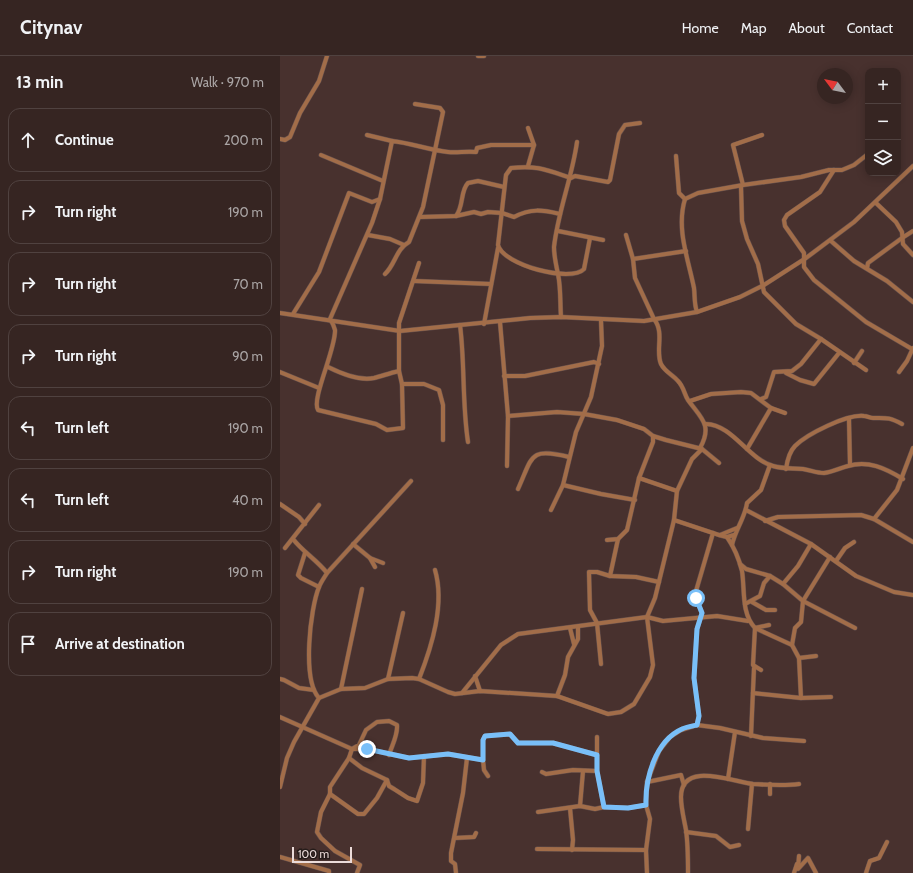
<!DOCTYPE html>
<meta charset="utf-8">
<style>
:root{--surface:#362522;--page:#3d2d2a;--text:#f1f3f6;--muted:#aaa5a5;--line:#504240}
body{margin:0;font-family:Cabin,sans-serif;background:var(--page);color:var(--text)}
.controls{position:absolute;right:12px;top:12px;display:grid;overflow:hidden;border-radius:8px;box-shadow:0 2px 10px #0003}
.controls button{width:36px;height:36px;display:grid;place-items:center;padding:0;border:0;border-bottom:1px solid var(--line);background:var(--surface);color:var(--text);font:20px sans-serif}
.compass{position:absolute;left:537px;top:12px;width:36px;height:36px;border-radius:50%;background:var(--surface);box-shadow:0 2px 10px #0003;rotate:302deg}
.scale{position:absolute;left:12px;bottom:10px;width:60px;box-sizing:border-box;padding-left:4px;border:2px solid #ebdbd9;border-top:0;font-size:11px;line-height:14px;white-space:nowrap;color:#ebdbd9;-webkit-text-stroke:3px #261c1a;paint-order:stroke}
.stop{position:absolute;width:12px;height:12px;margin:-9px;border:3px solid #79bff8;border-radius:50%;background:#fff}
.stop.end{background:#79bff8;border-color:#fff;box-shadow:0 1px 4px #0008}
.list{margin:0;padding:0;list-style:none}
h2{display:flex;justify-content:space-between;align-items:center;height:52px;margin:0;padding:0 16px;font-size:17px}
h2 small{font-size:13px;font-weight:400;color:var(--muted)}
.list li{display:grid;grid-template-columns:26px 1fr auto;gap:12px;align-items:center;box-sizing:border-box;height:64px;margin:0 8px 8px;padding:0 8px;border:1px solid var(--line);border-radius:12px}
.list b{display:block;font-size:15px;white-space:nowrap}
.list em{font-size:13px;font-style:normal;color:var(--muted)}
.icon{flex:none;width:22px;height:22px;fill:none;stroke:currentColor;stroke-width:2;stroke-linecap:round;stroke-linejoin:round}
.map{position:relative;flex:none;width:633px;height:817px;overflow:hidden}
header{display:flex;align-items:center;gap:24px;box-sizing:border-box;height:56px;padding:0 20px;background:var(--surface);border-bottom:1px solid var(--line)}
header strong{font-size:19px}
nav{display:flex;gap:22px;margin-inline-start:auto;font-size:14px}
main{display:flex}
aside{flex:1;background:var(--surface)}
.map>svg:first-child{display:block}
</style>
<header>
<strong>Citynav</strong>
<nav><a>Home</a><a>Map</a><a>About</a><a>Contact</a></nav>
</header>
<main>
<aside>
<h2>13 min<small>Walk · 970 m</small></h2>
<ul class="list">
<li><svg class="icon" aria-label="ahead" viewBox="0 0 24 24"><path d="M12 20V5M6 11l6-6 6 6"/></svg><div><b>Continue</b></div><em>200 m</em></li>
<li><svg class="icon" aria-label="right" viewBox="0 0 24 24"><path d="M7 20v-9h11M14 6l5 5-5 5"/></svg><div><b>Turn right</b></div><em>190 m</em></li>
<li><svg class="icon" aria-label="right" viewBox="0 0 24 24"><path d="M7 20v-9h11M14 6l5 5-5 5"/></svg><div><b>Turn right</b></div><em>70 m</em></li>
<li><svg class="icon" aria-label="right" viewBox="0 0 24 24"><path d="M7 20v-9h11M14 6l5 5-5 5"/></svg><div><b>Turn right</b></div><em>90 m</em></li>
<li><svg class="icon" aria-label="left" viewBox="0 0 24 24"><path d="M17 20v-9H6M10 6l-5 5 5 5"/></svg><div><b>Turn left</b></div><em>190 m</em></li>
<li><svg class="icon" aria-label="left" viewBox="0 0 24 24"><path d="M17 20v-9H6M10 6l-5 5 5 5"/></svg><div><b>Turn left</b></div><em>40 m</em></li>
<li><svg class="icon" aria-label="right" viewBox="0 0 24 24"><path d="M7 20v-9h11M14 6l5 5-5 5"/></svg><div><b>Turn right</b></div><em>190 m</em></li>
<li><svg class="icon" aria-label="arrive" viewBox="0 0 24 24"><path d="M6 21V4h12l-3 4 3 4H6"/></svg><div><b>Arrive at destination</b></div></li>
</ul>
</aside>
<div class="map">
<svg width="633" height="817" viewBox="0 0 633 817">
<rect width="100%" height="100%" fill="#48312e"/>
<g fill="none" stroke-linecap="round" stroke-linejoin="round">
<defs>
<g id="minor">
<path d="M 198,0 L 204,0"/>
<path d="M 87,79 L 112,85"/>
<path d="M 0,83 L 5,84 L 10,81 L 20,57 L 39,25 L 47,0"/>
<path d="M 41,99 L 103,125"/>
<path d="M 396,100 L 399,137 L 405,143"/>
<path d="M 248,110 L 254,89 L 248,72"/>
<path d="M 554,114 L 540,136 L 507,159 L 504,164 L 505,170 L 524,197 L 524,211 L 534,224 L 586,266 L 632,293"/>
<path d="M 463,129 L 453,89 L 482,79"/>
<path d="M 461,130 L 462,165 L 467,183 L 478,208 L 484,236 L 516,268 L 541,283 L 521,308 L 512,315 L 494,316 L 486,341 L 481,343"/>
<path d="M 405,143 L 418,137 L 463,129 L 521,121 L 549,114 L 562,114 L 574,109 L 588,98"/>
<path d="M 405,143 C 396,173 408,202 414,232 C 415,240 414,248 417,256"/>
<path d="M 596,147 L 616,166 L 622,176 L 623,188 L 633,199"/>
<path d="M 176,160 C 184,150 180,135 188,127 L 198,125 L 224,131"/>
<path d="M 140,161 L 176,160 L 194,156 L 201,158 L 208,156 L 222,157 L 234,161 C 251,152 262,154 280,158"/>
<path d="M 278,175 L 323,184"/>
<path d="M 88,179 L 110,183 L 124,189"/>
<path d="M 310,182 L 304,213 C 291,227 223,209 218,189 L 226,119 L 231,112 C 257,109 267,114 291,122 L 295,120 L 328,126 L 330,124 L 339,78 L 345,69 L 360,67"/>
<path d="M 551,185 L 574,205 L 607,225 L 633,246"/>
<path d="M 353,203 L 406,195"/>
<path d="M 139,207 L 119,267 L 119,315 L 122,328 L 123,372 L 107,374 L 96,368 L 38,354 C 31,343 56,293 55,274 C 54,270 52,266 50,263 L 92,167 L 100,143 L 112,85 C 131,87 149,94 168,96 C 177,97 186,95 196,96 L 197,92 L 211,89 L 254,89"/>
<path d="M 587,212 L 588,207 L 622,182 L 633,175"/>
<path d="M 105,218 C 115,209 116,193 129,186 L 143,151 L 163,56 L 160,52 L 135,48"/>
<path d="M 134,225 L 211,228"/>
<path d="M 0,257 L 120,275 L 250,262 L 281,261 L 364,265 L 417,256 L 460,241 L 484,229 L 526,202 L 574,166 L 633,110"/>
<path d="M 13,258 L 39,216 L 69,137 L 92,146 L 100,143"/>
<path d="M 281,261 C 280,247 281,232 278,218 C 276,209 274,200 274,191 C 278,155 292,122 297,86"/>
<path d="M 220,266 L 228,360 L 227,410"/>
<path d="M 204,268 L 218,192"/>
<path d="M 180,269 C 185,308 182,347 188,386"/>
<path d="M 541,283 L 586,314"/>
<path d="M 574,307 L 582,295"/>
<path d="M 48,311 C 60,317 80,325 94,322 C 102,320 110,317 119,315"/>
<path d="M 0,316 L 39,332"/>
<path d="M 619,316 L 627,305 L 633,292"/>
<path d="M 506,317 L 520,324 L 534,328 L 559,297"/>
<path d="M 224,320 L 245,320 L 314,306 L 319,308"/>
<path d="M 122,328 L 144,328 L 159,334 L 163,349 L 163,384"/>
<path d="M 410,345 L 431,338 L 461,336 L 471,337 L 491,352 L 505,357"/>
<path d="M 228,360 L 277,356 L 304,358 L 337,364 L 364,373 L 373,380 L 386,384 L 422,393 L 439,407"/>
<path d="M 569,363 L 570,409"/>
<path d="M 426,368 C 453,369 468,403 493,410 C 503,413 512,412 523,413 C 530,414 537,417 544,417 C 553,416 560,412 568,410 C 588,404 605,412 623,423"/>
<path d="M 467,393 L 491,352"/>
<path d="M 506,413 C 507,406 509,396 515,390 C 527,378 567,358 584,360 C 587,360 590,362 593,362 C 607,362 609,361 622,368"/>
<path d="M 359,422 L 397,435"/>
<path d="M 283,429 L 321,438 L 355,444"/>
<path d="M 238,433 C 253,400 249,391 289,401"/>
<path d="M 0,448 L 19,461 L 25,468"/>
<path d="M 271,454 L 283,429 L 296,376 L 311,341 L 322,290 L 321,264"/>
<path d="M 466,454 L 531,488 L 576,520 L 614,536 L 633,539"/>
<path d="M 594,463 L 617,434 L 633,392"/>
<path d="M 394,464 L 439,479 L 447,481 L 454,479"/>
<path d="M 485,465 L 498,461 L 581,459 L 594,463 L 633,486"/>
<path d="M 440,479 L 457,472"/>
<path d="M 447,481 C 454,491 459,503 462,515 C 465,534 461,557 475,572 L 489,569"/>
<path d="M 13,483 C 23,496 37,504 47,517"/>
<path d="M 327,484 L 338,483 L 347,474 L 359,422 L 373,386 L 373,380"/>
<path d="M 73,488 L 90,502 L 103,507"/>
<path d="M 452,489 C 455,474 465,462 467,447 L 481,434 L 490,409"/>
<path d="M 5,492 L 39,449"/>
<path d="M 25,497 L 18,519 L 21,522 L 39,531"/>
<path d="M 90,502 L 95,511"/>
<path d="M 556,505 L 565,492 L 574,486"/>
<path d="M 460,508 L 466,513 L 490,520 L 503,528 L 523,545 L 575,572"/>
<path d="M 330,520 L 338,483"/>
<path d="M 503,528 L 518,510 L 531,488"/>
<path d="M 472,546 L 486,554 L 495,554"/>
<path d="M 465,548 L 480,540 L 484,527 L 490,520"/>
<path d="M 290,572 L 294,588"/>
<path d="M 512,589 L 515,572 L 521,566 L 523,545 L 550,501"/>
<path d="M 519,602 L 536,600"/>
<path d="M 321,608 L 317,567 L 310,554 L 309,516 L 317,516 L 330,520 L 356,521 L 379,526"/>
<path d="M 481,614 L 473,609 L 475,572 L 512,589 L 519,602 L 521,642"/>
<path d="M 195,620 L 200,635"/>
<path d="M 0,623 L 4,624 L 19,632 L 34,634"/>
<path d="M 108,623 L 123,557"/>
<path d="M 139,623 C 152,590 165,548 155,514"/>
<path d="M 61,633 L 82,533"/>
<path d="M 182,637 L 221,589 L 238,578 L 367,561 L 383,565 L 437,560 L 468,565"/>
<path d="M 473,637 L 521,642 L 551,641"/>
<path d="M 277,640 L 285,619 L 288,601 L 298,583 L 298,572"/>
<path d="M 39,642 C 22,624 30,553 39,531 C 41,526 44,522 47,517 L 131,425"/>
<path d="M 0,661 L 72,693 L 87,693 L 129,702 L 168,698 L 203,704 L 203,684 L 205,680 L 230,678 L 238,687 L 273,687 L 317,699 L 317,681"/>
<path d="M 417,669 L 419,660 L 414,622 L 417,573 L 422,557 L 416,542 L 416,535 L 433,477"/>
<path d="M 471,680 L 474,612"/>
<path d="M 317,699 L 317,715 L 324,751"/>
<path d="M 69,702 L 82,712 L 107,724 L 109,730 L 114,733 L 128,742 L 137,745 L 143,727 L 144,700"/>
<path d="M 203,704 L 204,714 L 208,720"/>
<path d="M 262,716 L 266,718 L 293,714 L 317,715"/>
<path d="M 448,723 L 455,676"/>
<path d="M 367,726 L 401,719 L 404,729"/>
<path d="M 490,728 L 490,738"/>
<path d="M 0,731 L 7,702 L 14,686 L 39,642 L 61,633 L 85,632 L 108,623 L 132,622 L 139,623 L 168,636 L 175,638 L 200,635 L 277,640 L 328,658 L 341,656 L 354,648 L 370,621 L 373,609 L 367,561 L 375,542 L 394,464 L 397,435 L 412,403 L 422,393 L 420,392 C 433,369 421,362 408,344 C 404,338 404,331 398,325 C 393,319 385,316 381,308 C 375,294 385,277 374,263 L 355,222 L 353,203 L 346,179"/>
<path d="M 50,738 L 78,758 L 84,758 L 97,742 L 107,724"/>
<path d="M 300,750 L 303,715"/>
<path d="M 290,752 L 293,784 L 292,794"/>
<path d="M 258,756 L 300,750 L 315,753 L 324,751 L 348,752 L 366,749"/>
<path d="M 468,773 L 472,728"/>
<path d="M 406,776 L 436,780 L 450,791 L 459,789"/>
<path d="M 175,782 L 194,781 L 196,777"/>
<path d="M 257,793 L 366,794"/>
<path d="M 519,800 L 518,813 L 528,802 L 536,817"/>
<path d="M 0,801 L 49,815 L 49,817"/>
<path d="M 77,817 L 80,809 L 55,795 L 41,782 L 37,776 L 41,756 L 50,738 L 50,731 L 69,702 L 72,693 L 79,689 L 86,674 L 97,666 L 109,665 L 117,669 C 118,679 112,689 109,699"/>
<path d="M 176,817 L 175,808 L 171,805 L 171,797 L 183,737 L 187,702"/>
<path d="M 367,817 L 366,794 L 370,763 L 366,749 L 367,726 L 379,695 L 390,681 L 401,674 L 417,669 L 440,672 L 483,682 L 524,685"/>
<path d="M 408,817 C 408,803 408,788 406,774 C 404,763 401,752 401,741 C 401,704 453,726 473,728 C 488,729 504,730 519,728"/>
<path d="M 514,817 L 517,808"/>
<path d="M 586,817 L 590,805 L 599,802 L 607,786"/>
</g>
</defs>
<use href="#minor" stroke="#65504d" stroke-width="5"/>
<use href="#minor" stroke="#a26d49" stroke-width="4"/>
</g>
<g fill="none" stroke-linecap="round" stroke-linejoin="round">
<path stroke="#79bff8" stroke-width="5" d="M 87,693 L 129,702 L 168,698 L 203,704 L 203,684 L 205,680 L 230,678 L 238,687 L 273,687 L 317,699 L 317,715 L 324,751 L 348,752 L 366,749 C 365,723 375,685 402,673 C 406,671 412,670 417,669 L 419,660 L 414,622 L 417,573 L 422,557 L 416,542"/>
</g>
</svg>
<div class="controls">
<button>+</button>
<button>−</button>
<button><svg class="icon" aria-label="layers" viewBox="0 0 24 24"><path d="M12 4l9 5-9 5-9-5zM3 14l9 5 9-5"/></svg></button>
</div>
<svg class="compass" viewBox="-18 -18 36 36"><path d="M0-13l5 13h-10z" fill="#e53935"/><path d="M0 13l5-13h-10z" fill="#aaa5a5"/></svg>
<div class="scale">100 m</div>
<div class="stop" style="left:416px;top:542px"></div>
<div class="stop end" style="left:87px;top:693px"></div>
</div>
</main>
